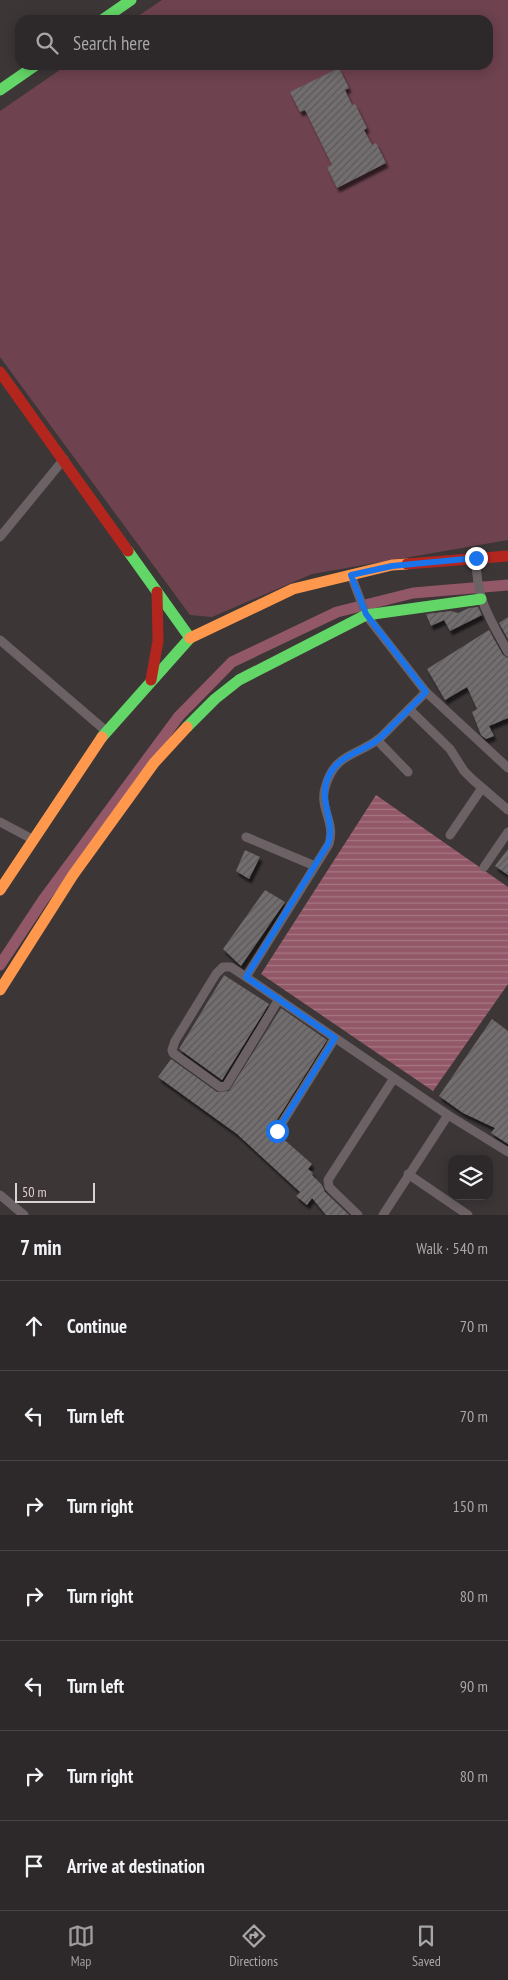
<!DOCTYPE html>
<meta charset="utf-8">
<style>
:root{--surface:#2d2829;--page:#353031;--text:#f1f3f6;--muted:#a7a6a8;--line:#484446;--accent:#a29b9d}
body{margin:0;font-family:"PT Sans Narrow",sans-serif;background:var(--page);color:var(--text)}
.controls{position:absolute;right:15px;bottom:15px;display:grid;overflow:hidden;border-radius:10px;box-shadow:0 2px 12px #0003}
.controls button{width:45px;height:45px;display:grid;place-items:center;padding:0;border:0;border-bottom:1px solid var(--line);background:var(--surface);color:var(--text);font:25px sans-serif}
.scale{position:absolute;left:15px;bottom:12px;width:80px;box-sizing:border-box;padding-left:5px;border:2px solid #d9d2d4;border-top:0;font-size:14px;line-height:18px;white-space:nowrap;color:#d9d2d4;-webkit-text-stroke:4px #3f3336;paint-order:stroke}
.stop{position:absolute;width:15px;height:15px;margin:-11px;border:4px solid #1a73e8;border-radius:50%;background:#fff}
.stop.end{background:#1a73e8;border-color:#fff;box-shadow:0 1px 5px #0008}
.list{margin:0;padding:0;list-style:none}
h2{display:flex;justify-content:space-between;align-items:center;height:65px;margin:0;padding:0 20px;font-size:21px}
h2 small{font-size:16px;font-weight:400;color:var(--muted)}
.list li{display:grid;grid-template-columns:32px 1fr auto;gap:15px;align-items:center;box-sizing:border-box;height:90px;padding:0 20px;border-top:1px solid var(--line)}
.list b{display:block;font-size:19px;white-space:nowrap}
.list em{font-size:16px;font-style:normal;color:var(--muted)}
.icon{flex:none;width:28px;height:28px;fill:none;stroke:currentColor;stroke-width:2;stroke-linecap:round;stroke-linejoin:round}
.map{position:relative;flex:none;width:508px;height:1215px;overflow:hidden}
.search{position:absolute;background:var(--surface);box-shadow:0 2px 12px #0003;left:15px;right:15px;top:15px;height:55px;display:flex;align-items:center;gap:12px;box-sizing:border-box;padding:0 18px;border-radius:15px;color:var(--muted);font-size:19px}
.sheet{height:695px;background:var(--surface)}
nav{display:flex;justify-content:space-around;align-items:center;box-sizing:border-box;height:70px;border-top:1px solid var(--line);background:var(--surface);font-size:14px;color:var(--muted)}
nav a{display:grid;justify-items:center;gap:2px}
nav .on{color:var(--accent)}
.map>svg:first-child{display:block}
</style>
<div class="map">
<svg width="508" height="1215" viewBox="0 0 508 1215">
<defs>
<pattern id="water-rules" width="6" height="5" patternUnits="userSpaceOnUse" patternTransform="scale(1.25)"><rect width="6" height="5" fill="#925868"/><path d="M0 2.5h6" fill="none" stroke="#a67784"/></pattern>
<pattern id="building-hatch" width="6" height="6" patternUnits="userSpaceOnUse" patternTransform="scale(1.25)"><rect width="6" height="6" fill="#726d6e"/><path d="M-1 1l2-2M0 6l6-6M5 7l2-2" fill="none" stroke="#5c5859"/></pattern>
<filter id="shadow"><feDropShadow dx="2.5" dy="4.5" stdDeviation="1" flood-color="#0009"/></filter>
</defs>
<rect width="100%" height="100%" fill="#3c3637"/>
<path fill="#6e424f" d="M 162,0 L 508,0 L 508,540 L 312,574 L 212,617 L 190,615 L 0,357 L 0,111 L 67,65 L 488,65 L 488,20 L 132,20 Z"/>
<path fill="url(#water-rules)" d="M 376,795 L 508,887 L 508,984 L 433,1091 L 261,974 Z"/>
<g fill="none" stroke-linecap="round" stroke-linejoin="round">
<path stroke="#925868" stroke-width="11" d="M 0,965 L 43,900 L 179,716 L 232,662 L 337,612 L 413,593 L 508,585"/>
</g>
<g fill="url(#building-hatch)" filter="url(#shadow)">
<path d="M 339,68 L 349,88 L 345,90 L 352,105 L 355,104 L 367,128 L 364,130 L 372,145 L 376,143 L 386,163 L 337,188 L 327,167 L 332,165 L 305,110 L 300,112 L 290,92 Z"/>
<path d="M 478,607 L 482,615 L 450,631 L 444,620 L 431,626 L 426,614 L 451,611 L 458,613 L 469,608 Z"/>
<path d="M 508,617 L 508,639 L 499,623 Z"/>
<path d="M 489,630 L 503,655 L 508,658 L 508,718 L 489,726 L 494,736 L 486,739 L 481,735 L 472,712 L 477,709 L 467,687 L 445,700 L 427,669 Z"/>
<path d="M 508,849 L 508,875 L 495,866 Z"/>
<path d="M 245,850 L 260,857 L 249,879 L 236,871 Z"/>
<path d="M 265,890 L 285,902 L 241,966 L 223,949 Z"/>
<path d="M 224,975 L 269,1004 L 222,1080 L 179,1049 Z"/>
<path d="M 281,1008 L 327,1040 L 272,1128 L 271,1133 L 274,1136 L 280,1136 L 312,1164 L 308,1169 L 313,1173 L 312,1175 L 322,1185 L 325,1192 L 349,1215 L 326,1215 L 312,1198 L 307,1205 L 296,1196 L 300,1192 L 237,1134 L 158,1077 L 171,1059 L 217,1092 L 229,1091 Z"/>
<path d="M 492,1019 L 508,1031 L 508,1144 L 491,1133 L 495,1128 L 463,1113 L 439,1096 Z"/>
</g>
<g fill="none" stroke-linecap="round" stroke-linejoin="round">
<g stroke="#6c6265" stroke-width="9">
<path d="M 0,537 L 64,459"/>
<path d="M 476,557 C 476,599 489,617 508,652"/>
<path d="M 351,575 L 366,615 L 426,692 L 508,768"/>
<path d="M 0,640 L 106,731"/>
<path d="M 409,709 L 450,749 L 464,771 L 472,779 L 508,810"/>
<path d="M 377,740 L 408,772"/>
<path d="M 0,822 L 34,840"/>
<path d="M 450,835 L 482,788"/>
<path d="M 246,837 L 315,866"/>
<path d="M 484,867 L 508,832"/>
<path d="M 246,977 L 329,844 C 336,822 319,809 325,788 C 334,755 352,757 376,741 C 382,737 388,730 393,725 C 404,714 415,703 426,692"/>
<path d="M 279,999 L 226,1086 L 220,1087 L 173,1053 L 172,1050 L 175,1041 L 216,974 L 223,967 L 231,967 L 246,977 L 448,1115 L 508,1152"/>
<path d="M 277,1131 L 335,1038"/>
<path d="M 408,1174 L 468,1215"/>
<path d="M 0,1195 L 24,1215"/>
<path d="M 358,1215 L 329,1187 L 328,1180 L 394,1078"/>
<path d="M 383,1215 L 448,1115"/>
</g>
<g stroke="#63d668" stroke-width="11">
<path d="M 102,20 L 131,0"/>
<path d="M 0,90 L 36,65"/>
<path d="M 187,727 L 215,699 L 239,680 L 366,615 L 481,599"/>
<path d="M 102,737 L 190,638 L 128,551"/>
</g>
<g stroke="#ff974d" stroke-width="11">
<path d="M 190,638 L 293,589 L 392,565 L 407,564"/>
<path d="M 0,890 L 102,737"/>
<path d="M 0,990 L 73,875 L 154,763 L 187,727"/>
</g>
<g stroke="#b3261e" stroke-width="11">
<path d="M 0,372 L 128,551"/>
<path d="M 407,564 L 508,556"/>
<path d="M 151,680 L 158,641 L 157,592"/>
</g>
</g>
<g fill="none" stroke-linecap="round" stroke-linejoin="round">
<path stroke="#1a73e8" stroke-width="6" d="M 277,1131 L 335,1038 L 246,977 L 328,844 C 336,822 319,803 327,780 C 336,756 357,754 376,741 C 382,737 388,730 393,725 C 404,714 415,703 426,692 L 366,614 L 351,575 L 392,566 L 476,558"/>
</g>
</svg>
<div class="controls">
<button><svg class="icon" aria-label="layers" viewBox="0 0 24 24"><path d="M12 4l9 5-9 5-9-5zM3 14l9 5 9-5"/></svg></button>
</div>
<div class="scale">50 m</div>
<div class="stop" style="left:277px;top:1131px"></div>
<div class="stop end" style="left:476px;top:558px"></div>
<div class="search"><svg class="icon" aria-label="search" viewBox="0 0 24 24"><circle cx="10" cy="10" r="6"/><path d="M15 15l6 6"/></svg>Search here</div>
</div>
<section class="sheet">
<h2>7 min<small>Walk · 540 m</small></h2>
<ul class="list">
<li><svg class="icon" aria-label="ahead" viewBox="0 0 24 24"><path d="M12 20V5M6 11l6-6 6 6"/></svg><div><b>Continue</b></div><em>70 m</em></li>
<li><svg class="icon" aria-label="left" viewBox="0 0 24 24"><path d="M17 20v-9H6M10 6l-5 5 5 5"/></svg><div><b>Turn left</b></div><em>70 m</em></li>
<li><svg class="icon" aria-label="right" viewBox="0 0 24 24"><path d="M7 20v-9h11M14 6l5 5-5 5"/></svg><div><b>Turn right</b></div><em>150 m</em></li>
<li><svg class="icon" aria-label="right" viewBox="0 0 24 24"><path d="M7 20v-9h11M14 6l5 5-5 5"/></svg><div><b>Turn right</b></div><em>80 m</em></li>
<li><svg class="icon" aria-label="left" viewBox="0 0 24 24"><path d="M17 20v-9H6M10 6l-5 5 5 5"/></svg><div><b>Turn left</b></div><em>90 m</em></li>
<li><svg class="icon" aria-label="right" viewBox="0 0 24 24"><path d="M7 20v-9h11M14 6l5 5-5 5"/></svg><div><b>Turn right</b></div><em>80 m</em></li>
<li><svg class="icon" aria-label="arrive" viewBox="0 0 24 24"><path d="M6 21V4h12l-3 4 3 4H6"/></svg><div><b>Arrive at destination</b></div></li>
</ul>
</section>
<nav>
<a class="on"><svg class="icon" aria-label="map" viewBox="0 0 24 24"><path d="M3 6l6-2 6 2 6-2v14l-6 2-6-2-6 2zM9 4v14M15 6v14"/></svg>Map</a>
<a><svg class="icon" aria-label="directions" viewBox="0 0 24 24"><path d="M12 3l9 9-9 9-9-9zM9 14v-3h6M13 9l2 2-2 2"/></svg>Directions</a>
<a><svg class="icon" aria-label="saved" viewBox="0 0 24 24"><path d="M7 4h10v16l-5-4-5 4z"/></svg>Saved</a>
</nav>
